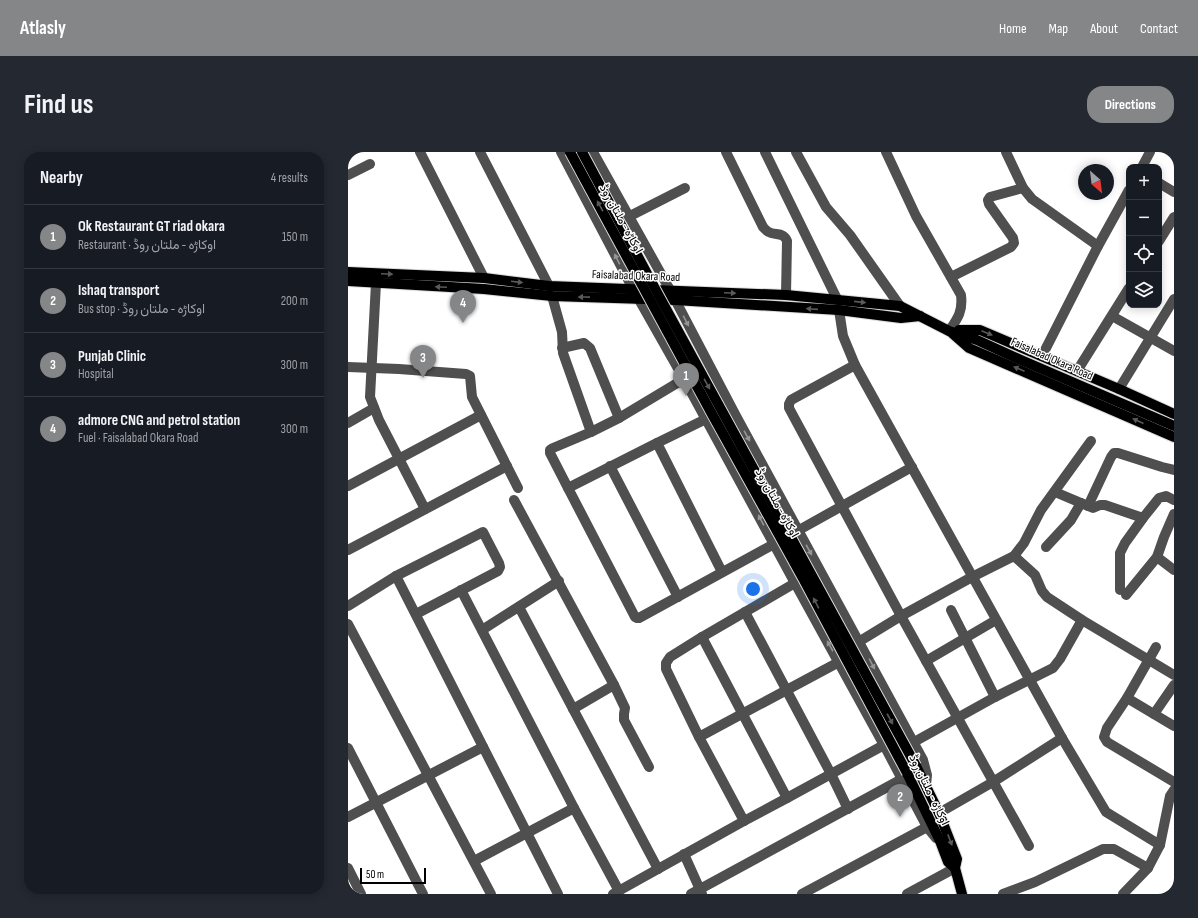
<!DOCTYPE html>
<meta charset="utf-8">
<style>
:root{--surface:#171b24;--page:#242831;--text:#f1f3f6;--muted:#9ea1a6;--line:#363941;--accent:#858687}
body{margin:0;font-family:"Sofia Sans Condensed",Vazirmatn,sans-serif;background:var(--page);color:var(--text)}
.controls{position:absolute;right:12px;top:12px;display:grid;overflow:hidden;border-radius:8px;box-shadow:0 2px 10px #0003}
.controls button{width:36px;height:36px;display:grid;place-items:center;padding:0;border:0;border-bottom:1px solid var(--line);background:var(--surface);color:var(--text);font:20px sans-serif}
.compass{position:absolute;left:730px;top:12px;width:36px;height:36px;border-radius:50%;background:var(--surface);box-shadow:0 2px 10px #0003;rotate:152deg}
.scale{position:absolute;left:12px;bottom:10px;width:66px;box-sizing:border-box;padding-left:4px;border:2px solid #000;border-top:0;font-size:11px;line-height:14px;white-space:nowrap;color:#000;-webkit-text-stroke:3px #fff;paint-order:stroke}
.you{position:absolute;left:405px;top:437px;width:14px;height:14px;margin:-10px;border:3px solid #fff;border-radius:50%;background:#1a73e8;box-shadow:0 0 0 6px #1a73e833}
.badge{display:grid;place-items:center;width:26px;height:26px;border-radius:50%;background:var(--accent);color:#fff;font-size:13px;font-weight:700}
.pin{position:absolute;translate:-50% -33px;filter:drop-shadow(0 1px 2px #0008)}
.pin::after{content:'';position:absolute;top:21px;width:14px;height:12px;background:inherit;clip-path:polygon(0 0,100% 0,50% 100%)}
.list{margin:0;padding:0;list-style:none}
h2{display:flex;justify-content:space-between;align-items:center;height:52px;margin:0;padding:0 16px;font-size:17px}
h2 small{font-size:13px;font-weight:400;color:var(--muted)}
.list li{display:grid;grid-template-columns:26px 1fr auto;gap:12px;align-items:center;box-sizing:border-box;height:64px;padding:0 16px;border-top:1px solid var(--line)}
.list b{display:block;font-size:15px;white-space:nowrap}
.list p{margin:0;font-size:13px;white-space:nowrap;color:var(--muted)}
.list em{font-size:13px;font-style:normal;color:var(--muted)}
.icon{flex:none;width:22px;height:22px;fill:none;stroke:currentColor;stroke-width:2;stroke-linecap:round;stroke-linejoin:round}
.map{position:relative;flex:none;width:826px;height:742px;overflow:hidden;border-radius:16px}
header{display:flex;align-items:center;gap:24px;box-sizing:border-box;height:56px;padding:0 20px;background:var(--accent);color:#fff}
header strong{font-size:19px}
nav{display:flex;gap:22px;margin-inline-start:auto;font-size:14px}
.intro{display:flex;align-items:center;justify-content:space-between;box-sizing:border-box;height:96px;padding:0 24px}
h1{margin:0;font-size:28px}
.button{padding:10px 18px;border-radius:16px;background:var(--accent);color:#fff;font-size:14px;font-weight:700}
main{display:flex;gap:24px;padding:0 24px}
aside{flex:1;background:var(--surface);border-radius:16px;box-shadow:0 2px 10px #0003}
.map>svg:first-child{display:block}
</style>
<header>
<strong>Atlasly</strong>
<nav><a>Home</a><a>Map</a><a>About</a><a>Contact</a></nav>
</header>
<div class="intro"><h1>Find us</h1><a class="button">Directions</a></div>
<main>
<aside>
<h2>Nearby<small>4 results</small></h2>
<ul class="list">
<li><span class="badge">1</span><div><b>Ok Restaurant GT riad okara</b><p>Restaurant · اوکاڑہ - ملتان روڈ</p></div><em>150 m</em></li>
<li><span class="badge">2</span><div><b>Ishaq transport</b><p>Bus stop · اوکاڑہ - ملتان روڈ</p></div><em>200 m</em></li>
<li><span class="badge">3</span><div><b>Punjab Clinic</b><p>Hospital</p></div><em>300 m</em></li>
<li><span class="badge">4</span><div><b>admore CNG and petrol station</b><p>Fuel · Faisalabad Okara Road</p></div><em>300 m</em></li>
</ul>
</aside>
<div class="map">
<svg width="826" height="742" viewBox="0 0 826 742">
<rect width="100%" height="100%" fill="#fff"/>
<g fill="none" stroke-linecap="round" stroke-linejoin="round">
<defs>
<g id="major">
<path d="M 0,120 L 136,126 L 201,134 L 438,143 L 552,154 L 601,179 L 629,188 L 673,208 L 826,274"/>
<path d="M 0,129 L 136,137 L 204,144 L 327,148 L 491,158 L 553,166 L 572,164"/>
<path d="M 611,178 L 632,178 L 771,237 L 826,262"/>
<path d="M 604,181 L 621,196 L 826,285"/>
<path d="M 568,614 L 591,661 L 609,707 L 607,716 L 614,742"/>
<path d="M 559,621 L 592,689 L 600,710 L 607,716"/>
</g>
</defs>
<use href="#major" stroke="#dbdbdb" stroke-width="12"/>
<g stroke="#4f4f4f" stroke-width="10">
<path d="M 72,0 L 136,126"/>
<path d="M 132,0 L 201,134"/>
<path d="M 213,0 L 285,137 L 336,227 L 447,431 L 536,593 L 579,675 L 588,686"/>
<path d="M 245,0 L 322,138 L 387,262 L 575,608 L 579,623 L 578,633"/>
<path d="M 378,0 L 415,75 C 417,77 419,80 423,81 C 430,83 436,81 439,89 L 438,143"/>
<path d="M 417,0 L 489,147"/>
<path d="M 448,0 L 478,55 L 502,83 L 552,154"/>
<path d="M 538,0 L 568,64 L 613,143 C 615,159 610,166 601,179"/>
<path d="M 658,0 L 675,36 L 684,47 L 750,94"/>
<path d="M 794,15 L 802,0"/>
<path d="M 0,23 L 22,12"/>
<path d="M 811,31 L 826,40"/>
<path d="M 280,65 L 337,36"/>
<path d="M 811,89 L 826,65"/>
<path d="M 603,125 L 663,95 L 666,91 L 665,86 L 641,52 L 640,48 L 642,45 L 675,36"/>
<path d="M 28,131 L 22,245 L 31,268 L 77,357"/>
<path d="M 204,144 L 214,180 L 215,201 L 243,280"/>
<path d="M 491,158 L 495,184 L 507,213 L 714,586 L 758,660 L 812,693 L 822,644 L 826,638"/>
<path d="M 764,164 L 826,199"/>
<path d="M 214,196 L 236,191 L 242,196 L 271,266"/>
<path d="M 694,204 L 750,94 L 781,38"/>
<path d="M 507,213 L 443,248 L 441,252 L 441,256 L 553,464 L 681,694"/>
<path d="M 0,215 L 51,217 L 118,222 L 122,224 L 124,245 L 170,336"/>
<path d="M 729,219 L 781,136"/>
<path d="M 771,237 L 826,147"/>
<path d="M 358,267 L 309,291 L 374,420"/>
<path d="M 0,271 L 26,256"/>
<path d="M 309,291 L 220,336 L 202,301 L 202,298 L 205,296 L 243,280 L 271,266 L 336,227"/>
<path d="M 262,314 L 330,445"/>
<path d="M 0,334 L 133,263"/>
<path d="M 220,336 L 287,465 L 289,466 L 291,466 L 426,392"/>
<path d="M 707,340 L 745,356 L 752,353 L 757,353 L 795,366"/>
<path d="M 166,348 L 266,533 L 277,556 L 276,562 L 276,568 L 301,615"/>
<path d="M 740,354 L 763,305 L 766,301 L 770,301 L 814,315 L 826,318"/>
<path d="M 451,378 L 564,315"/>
<path d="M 698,395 L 723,368 L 733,351"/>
<path d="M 0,398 L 159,314"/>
<path d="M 666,404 L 687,423 L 694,439 L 699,445 L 734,468 L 826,523"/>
<path d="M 809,405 L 826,418"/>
<path d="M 48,424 L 210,742"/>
<path d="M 113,438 L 226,656 L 271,739"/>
<path d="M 772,438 L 772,401 L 777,391 L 795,366 L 811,346 L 818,344 L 826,348"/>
<path d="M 778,443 L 809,405 L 816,385 L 826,362"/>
<path d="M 0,454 L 48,424 L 135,380 L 151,411 L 152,415 L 150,419 L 68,462"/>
<path d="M 171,455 L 310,717"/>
<path d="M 603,458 L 647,545"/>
<path d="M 397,460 L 483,622 L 500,657"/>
<path d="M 0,472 L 143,742"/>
<path d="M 134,478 L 211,429"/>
<path d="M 354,485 L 439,646"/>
<path d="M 512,489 L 553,464 L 624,425 L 666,404 L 676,391 L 693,358 L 743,289"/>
<path d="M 808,495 L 779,546 L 759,576 L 756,585 L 759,590 L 826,630"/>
<path d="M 578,509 L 648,468"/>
<path d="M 779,546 L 826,574"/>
<path d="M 225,557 L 266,533"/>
<path d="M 806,562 L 826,533"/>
<path d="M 351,585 L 491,510"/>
<path d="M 566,590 L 647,545 L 705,516 L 712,507 L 734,468"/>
<path d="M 0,596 L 75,742"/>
<path d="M 591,661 L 645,630 L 714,586"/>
<path d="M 0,665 L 135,595"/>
<path d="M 396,669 L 351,585 L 318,517 L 318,511 L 322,505 L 354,485 L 447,431"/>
<path d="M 336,702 L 354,742"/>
<path d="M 126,709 L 226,656"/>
<path d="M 0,716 L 13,742"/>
<path d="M 265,742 L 396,669 L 439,646 L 536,593"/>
<path d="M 343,742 L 554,627"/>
<path d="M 454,742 L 579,675"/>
<path d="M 559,742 L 607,716"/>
<path d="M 655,742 L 687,730 L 755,697 L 766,697 L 800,716"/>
<path d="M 775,742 L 800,716 L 812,693"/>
</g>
<use href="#major" stroke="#000" stroke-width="10"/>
<defs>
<g id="major-bridge">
<path d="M 222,0 L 364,262 L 456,428 L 559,621"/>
<path d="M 234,0 L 311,144 L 568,614"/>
</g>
</defs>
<use href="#major-bridge" stroke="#dbdbdb" stroke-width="12" stroke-linecap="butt"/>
<use href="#major-bridge" stroke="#000" stroke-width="10"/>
</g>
<defs><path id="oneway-solid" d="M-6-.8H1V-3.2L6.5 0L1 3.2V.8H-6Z"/></defs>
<g fill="#595959">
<use href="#oneway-solid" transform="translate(252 54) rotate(-119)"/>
<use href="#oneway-solid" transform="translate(39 122) rotate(3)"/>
<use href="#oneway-solid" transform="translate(169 130) rotate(7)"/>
<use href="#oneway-solid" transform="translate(93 135) rotate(-177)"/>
<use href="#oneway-solid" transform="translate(382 141) rotate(3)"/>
<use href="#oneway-solid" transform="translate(236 145) rotate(-179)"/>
<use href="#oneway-solid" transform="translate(512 150) rotate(6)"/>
<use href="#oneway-solid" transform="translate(464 157) rotate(-176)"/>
<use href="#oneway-solid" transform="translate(639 181) rotate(23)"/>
<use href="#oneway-solid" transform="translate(671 217) rotate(-157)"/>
<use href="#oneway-solid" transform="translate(359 232) rotate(61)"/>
<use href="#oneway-solid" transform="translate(790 269) rotate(-156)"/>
<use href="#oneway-solid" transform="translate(468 451) rotate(-118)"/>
<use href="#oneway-solid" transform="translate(542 567) rotate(61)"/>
<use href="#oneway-solid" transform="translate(602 688) rotate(69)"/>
</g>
<g fill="#959595">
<use href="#oneway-solid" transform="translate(269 107) rotate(-117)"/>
<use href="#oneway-solid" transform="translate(338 169) rotate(62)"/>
<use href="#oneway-solid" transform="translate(399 284) rotate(61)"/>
<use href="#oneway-solid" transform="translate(413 368) rotate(-118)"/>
<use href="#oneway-solid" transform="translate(461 398) rotate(61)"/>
<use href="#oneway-solid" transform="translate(482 494) rotate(-119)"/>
<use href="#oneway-solid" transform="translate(524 512) rotate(62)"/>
</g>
<g text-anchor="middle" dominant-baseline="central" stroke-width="3" stroke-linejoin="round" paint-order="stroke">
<g font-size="12" fill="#000" stroke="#fff">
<text transform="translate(273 67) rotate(61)">اوکاڑہ - ملتان روڈ</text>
<text transform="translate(288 124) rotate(2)">Faisalabad Okara Road</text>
<text transform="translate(704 207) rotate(24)">Faisalabad Okara Road</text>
<text transform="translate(429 351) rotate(61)">اوکاڑہ - ملتان روڈ</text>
<text transform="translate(581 638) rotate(64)">اوکاڑہ - ملتان روڈ</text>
</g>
</g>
</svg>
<div class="controls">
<button>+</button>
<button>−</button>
<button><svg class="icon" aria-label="locate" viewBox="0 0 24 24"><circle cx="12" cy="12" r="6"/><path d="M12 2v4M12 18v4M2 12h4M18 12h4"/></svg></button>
<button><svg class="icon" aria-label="layers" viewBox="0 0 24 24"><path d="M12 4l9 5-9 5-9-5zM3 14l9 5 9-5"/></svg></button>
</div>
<svg class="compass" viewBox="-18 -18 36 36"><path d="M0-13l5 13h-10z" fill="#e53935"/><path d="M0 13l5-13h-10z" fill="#9ea1a6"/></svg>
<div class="scale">50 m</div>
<div class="you"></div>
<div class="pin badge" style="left:338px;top:244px">1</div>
<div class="pin badge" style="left:552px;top:665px">2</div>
<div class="pin badge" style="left:75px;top:226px">3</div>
<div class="pin badge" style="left:115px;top:171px">4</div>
</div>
</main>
